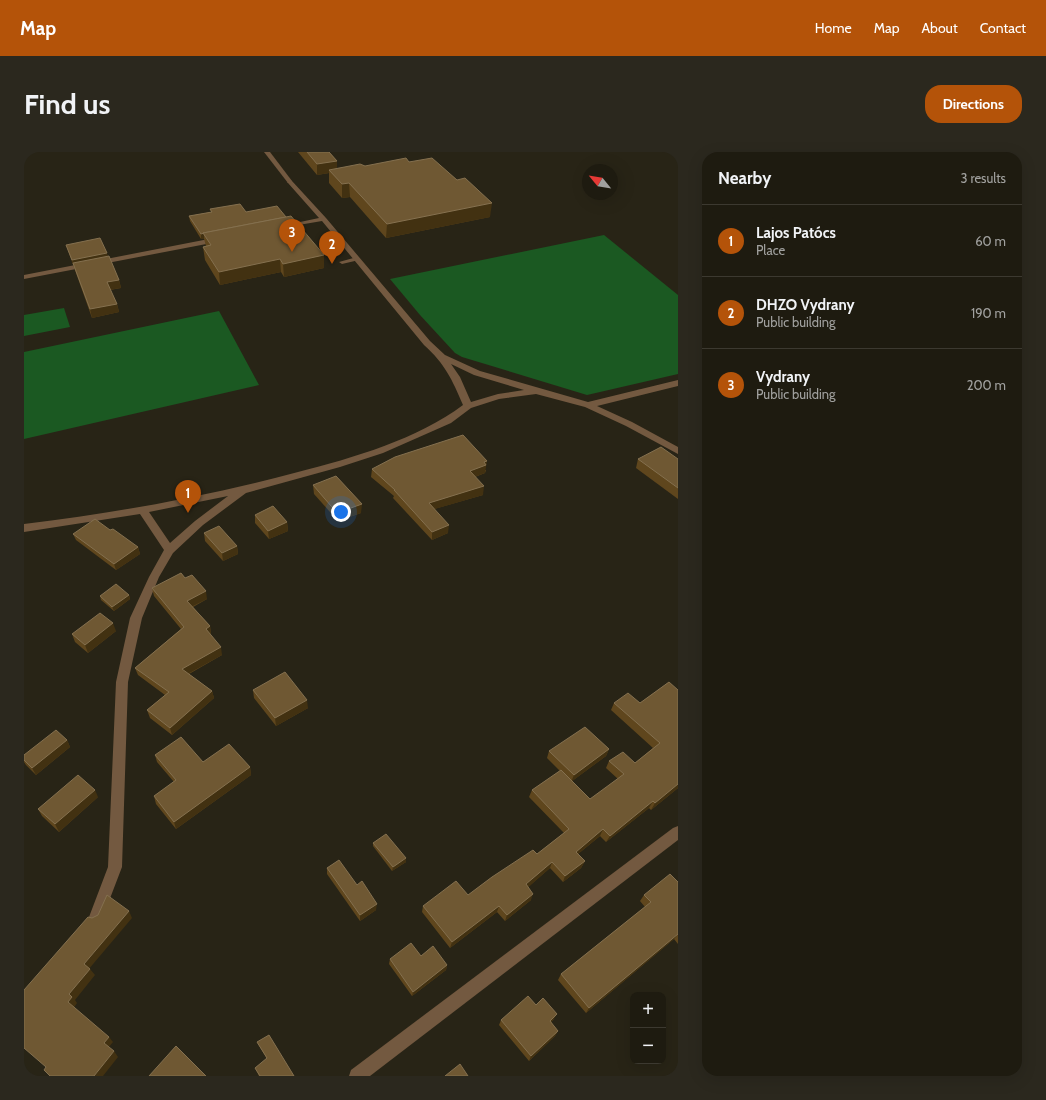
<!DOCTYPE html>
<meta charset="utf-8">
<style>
:root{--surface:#1e1b10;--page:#2b281e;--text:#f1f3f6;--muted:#a1a19f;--line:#3c3930;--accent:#b45309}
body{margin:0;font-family:Cabin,sans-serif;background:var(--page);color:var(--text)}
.controls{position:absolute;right:12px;bottom:12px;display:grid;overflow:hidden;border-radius:8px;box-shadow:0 4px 16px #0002}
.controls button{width:36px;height:36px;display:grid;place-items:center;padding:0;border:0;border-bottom:1px solid var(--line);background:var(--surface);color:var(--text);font:20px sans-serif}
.compass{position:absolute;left:558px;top:12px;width:36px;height:36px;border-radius:50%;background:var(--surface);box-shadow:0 4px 16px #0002;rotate:300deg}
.you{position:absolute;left:317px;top:360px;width:14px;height:14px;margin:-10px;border:3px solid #fff;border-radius:50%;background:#1a73e8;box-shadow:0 0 0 6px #1a73e833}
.badge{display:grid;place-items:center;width:26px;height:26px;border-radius:50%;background:var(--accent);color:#fff;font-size:13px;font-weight:700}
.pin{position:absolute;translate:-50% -33px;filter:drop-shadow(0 1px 2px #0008)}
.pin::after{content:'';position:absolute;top:21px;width:14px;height:12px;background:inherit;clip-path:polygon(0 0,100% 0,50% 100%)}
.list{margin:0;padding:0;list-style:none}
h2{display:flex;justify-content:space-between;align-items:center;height:52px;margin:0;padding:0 16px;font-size:17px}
h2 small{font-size:13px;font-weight:400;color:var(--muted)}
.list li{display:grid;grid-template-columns:26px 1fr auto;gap:12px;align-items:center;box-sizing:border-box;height:72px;padding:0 16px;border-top:1px solid var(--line)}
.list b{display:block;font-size:15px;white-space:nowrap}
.list p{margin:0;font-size:13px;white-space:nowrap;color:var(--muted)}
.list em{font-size:13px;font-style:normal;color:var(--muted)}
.map{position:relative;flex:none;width:654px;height:924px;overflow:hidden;border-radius:16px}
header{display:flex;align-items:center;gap:24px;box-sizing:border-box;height:56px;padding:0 20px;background:var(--accent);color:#fff}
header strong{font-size:19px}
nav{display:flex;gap:22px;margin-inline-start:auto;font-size:14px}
.intro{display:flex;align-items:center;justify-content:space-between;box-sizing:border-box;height:96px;padding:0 24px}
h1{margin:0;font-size:28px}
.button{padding:10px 18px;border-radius:16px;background:var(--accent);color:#fff;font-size:14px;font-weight:700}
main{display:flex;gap:24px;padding:0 24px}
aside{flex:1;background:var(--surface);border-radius:16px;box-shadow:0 4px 16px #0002}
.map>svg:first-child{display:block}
</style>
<header>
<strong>Map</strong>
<nav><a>Home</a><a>Map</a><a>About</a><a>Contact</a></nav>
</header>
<div class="intro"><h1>Find us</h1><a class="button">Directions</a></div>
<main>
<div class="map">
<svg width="654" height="924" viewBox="0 0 654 924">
<rect width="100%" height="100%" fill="#282416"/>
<g fill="#1b5922">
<path d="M 580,83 L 654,143 L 654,222 L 563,243 L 438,205 L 431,201 L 396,163 L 366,127 Z"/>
<path d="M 40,156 L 46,175 L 0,184 L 0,163 Z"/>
<path d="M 195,159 L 235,233 L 0,287 L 0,200 Z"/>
</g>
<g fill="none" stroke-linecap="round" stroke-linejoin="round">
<g fill="#735940" fill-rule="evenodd">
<path d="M 240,0 L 246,0 L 268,29 L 268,31 L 264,31 Z"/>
<path d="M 333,105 L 336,107 L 335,108 L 318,112 L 315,110 Z"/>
</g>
<g fill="#735940" fill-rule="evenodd">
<path d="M 266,28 L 268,29 L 302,66 L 406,189 L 421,203 L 456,219 L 564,250 L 654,228 L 654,234 L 573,254 L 608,270 L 654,295 L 654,302 L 602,274 L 561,255 L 512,242 L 475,247 L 447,256 L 427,271 L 359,301 L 316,315 L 222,341 L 179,373 L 149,401 L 135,425 L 118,466 L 104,530 L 98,715 L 77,770 L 72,772 L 67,770 L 65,765 L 84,715 L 92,530 L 106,466 L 125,425 L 140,398 L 116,362 L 0,380 L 0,372 C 92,361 184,344 274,320 C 329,306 394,287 439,253 C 428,227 421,212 400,193 L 298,69 L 257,76 L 257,74 L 295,66 L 264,31 L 263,30 ZM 427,212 L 450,223 L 500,238 L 474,242 L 447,250 L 436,225 ZM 204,344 L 171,369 L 146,391 L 125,360 Z"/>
<path d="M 195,85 L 199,87 L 198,89 L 0,127 L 0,123 Z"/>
<path d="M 654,674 L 654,688 L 346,924 L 325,924 L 327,918 L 649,676 Z"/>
</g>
</g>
<g fill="#5f461d">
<path d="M 274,0 L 305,0 L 313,9 L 313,16 L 341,14 L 385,10 L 466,65 L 362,86 L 326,45 L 318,46 L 305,31 L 305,21 L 293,23 Z"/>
<path d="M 186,57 L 222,60 L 262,65 L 300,103 L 300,116 L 260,125 L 257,120 L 196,133 L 181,108 L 179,95 L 182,94 L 180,87 L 177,87 L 166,69 L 165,64 L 187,60 Z"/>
<path d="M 42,93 L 83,104 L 95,128 L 97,136 L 86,138 L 93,152 L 95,160 L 68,166 Z"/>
<path d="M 614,307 L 654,307 L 654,347 L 612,316 Z"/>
<path d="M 348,317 L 462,318 L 461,321 L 451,325 L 459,343 L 410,357 L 424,381 L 408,388 L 369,346 L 370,344 L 347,325 Z"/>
<path d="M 289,333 L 337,361 L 314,369 L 290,342 Z"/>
<path d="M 231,363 L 263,370 L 264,379 L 245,387 L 231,371 Z"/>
<path d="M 86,378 L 114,395 L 116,402 L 92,418 L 52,388 L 49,382 Z"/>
<path d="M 180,381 L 213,394 L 214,402 L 199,409 L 181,389 Z"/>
<path d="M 161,426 L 183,447 L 169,455 L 186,474 L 187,482 L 186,483 L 198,503 L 165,522 L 188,539 L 190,546 L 148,583 L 126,566 L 123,558 L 141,543 L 114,523 L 111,516 L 157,477 L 130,444 L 128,436 Z"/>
<path d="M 105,443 L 106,447 L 90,459 L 77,448 L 76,444 Z"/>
<path d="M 92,479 L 64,501 L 51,490 L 48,482 Z"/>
<path d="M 645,530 L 654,636 L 627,658 L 625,656 L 582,690 L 576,684 L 554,702 L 561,709 L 557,716 L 539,730 L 526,716 L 504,735 L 507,748 L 481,769 L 473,760 L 426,796 L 398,760 L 399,754 L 444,743 L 513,702 L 540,681 L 505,645 L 508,638 L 536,619 L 523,606 L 525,599 L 585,597 L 582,604 L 548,629 L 566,647 L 594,627 L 582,616 L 585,609 L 611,611 L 629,596 L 587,558 L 590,551 L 616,551 Z"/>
<path d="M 229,538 L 284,556 L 252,574 L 230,546 Z"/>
<path d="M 43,588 L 46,595 L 12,623 L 2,613 L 0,610 L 0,603 Z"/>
<path d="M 131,603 L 226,615 L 227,623 L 152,677 L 132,652 L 130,644 L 150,630 L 133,610 Z"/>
<path d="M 74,645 L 35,680 L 18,664 L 14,657 Z"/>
<path d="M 349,691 L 382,710 L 368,719 L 349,694 Z"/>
<path d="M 303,716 L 333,733 L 352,758 L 336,769 L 303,722 Z"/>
<path d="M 654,730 L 654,792 L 650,787 L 562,861 L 534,828 L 537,822 L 621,755 L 616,749 L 620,743 Z"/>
<path d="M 366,807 L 423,813 L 422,818 L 388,844 L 365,812 Z"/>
<path d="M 512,853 L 530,867 L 527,870 L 534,879 L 531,884 L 505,909 L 475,873 L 477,868 Z"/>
<path d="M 233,890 L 270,924 L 235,924 L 231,916 L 243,907 L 234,892 Z"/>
</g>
<g fill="#423111">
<path d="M 313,9 L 313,20 L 305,18 L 305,21 L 293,23 L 293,12 Z"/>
<path d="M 325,31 L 326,45 L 318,46 L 318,32 Z"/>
<path d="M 468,51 L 466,65 L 362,86 L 363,72 Z"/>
<rect x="177" y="82" width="3" height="5"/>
<path d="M 83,101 L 84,105 L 49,112 L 48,108 Z"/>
<path d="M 300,103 L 300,116 L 260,125 L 259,112 Z"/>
<path d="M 256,107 L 257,120 L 196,133 L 195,120 Z"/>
<path d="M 95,128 L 97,136 L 84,138 L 83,130 Z"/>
<path d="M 93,152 L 95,160 L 68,166 L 66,157 Z"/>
<path d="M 463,309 L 461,321 L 445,327 L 446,319 Z"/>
<path d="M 460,334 L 459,343 L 404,359 L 405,351 Z"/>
<path d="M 338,352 L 337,361 L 314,369 L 313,361 Z"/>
<path d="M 263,370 L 264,379 L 245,387 L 244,379 Z"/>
<path d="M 425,373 L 424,381 L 408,388 L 408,380 Z"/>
<path d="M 213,394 L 214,402 L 199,409 L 198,401 Z"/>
<path d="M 114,395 L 116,402 L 92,418 L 90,412 Z"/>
<path d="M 182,439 L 183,447 L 165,456 L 163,449 Z"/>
<path d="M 105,443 L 106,447 L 90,459 L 88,455 Z"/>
<path d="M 89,471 L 92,479 L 64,501 L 61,493 Z"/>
<path d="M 186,474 L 187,482 L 183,484 L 182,477 Z"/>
<path d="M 197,495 L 198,503 L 160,524 L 158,517 Z"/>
<path d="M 188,539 L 190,546 L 148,583 L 146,576 Z"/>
<path d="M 283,548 L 284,556 L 252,574 L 251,566 Z"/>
<path d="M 43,588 L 46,595 L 12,623 L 8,616 Z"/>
<path d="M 585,597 L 582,604 L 547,630 L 550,623 Z"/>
<path d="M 226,615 L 227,623 L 152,677 L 150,670 Z"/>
<path d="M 654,632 L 654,636 L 627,658 L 631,651 Z"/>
<path d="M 71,638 L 74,645 L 35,680 L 31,672 Z"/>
<path d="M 629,649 L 625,656 L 582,690 L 586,684 Z"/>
<path d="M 579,677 L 576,684 L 549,706 L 552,700 Z"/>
<path d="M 382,706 L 382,710 L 368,719 L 369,715 Z"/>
<path d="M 561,709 L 557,716 L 539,730 L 541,724 Z"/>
<path d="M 528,710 L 526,716 L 500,739 L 502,732 Z"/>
<path d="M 509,742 L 507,748 L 481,769 L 483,763 Z"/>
<path d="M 353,752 L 352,758 L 336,769 L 336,763 Z"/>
<path d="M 475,754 L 473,760 L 426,796 L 428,790 Z"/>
<path d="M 105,759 L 108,766 L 64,818 L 60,812 Z"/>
<path d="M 654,782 L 650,787 L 562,861 L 565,856 Z"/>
<path d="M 423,813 L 422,818 L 388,844 L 389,840 Z"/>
<path d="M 66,817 L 71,823 L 51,848 L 53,851 L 49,857 L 44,850 L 45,842 Z"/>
<path d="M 533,862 L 530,867 L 522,874 L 526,869 Z"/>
<path d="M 534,879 L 531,884 L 505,909 L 507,904 Z"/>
<path d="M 85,885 L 89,890 L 84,896 L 80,891 Z"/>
<path d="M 90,899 L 94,905 L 79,924 L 70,924 Z"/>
</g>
<g fill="#6f5833" stroke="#84704f">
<path d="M 283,0 L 305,0 L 313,9 L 293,12 Z"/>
<path d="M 382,6 L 385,10 L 408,6 L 433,28 L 441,26 L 468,51 L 363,72 L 325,31 L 318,32 L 305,18 L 336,12 L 341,14 Z"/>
<path d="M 216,52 L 222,60 L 253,54 L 262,65 L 179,81 L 180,81 L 177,82 L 165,64 L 188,60 L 186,57 Z"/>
<path d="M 267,64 L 300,103 L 259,112 L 256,107 L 195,120 L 179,95 L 187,93 L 179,81 Z"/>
<path d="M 76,86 L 83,101 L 48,108 L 42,93 Z"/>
<path d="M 85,104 L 95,128 L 83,130 L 93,152 L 66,157 L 49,111 Z"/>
<path d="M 439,283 L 463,309 L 460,310 L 462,313 L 446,319 L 460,334 L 405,351 L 425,373 L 408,380 L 370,338 L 371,338 L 348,317 L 371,305 Z"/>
<path d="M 637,295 L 654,307 L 654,336 L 614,307 Z"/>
<path d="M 312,324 L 338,352 L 313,361 L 289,333 Z"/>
<path d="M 249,354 L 263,370 L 244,379 L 231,363 Z"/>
<path d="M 71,367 L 86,378 L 89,377 L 114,395 L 90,412 L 49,382 Z"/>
<path d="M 195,374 L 213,394 L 198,401 L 180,381 Z"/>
<path d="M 157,421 L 161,426 L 168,423 L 182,439 L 163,449 L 186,474 L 182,477 L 197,495 L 158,517 L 188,539 L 146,576 L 123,558 L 145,540 L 111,516 L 160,475 L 128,436 Z"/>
<path d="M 92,432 L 105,443 L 88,455 L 76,444 Z"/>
<path d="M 76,461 L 89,471 L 61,493 L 48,482 Z"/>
<path d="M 261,520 L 283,548 L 251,566 L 229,538 Z"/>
<path d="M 645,530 L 654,538 L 654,632 L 631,651 L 629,649 L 586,684 L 579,677 L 552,700 L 561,709 L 541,724 L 528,710 L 502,732 L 509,742 L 483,763 L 475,754 L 428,790 L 399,754 L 432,729 L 444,743 L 468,725 L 509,698 L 513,702 L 545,677 L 508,638 L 537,618 L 566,647 L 600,622 L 585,609 L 599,600 L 611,611 L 636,591 L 590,551 L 604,541 L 616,551 Z"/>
<path d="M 561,575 L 585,597 L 550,623 L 525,599 Z"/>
<path d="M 32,578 L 43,588 L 8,616 L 0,608 L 0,603 Z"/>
<path d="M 157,585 L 179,610 L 205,592 L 226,615 L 150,670 L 130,644 L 152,628 L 131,603 Z"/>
<path d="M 54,623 L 71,638 L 31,672 L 14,657 Z"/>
<path d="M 362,682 L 382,706 L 369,715 L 349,691 Z"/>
<path d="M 315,708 L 333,733 L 338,729 L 353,752 L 336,763 L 303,716 Z"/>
<path d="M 646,722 L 654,730 L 654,782 L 565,856 L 537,822 L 627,750 L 620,743 Z"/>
<path d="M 83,743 L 105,759 L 60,812 L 66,817 L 45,842 L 48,845 L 44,850 L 85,885 L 80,891 L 90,899 L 70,924 L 26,924 L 20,918 L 22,915 L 0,896 L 0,838 L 64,765 L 68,766 L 74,763 Z"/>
<path d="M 387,791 L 397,804 L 409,794 L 423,813 L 389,840 L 366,807 Z"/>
<path d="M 504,844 L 512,853 L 519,846 L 533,862 L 526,869 L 534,879 L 507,904 L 477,868 Z"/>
<path d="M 245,883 L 270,924 L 236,924 L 231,916 L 243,906 L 233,890 Z"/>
<path d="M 152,894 L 182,924 L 125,924 Z"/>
<path d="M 436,912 L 444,924 L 421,924 Z"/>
</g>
</svg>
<div class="controls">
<button>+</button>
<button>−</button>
</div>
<svg class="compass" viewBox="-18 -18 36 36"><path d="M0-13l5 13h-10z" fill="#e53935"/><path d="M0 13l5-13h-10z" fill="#a1a19f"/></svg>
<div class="you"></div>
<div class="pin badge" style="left:164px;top:361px">1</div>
<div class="pin badge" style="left:308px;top:112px">2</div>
<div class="pin badge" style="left:268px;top:100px">3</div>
</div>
<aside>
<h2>Nearby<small>3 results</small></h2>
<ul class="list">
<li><span class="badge">1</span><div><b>Lajos Patócs</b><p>Place</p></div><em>60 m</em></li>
<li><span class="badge">2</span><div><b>DHZO Vydrany</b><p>Public building</p></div><em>190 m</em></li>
<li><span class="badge">3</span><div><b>Vydrany</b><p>Public building</p></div><em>200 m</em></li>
</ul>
</aside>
</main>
